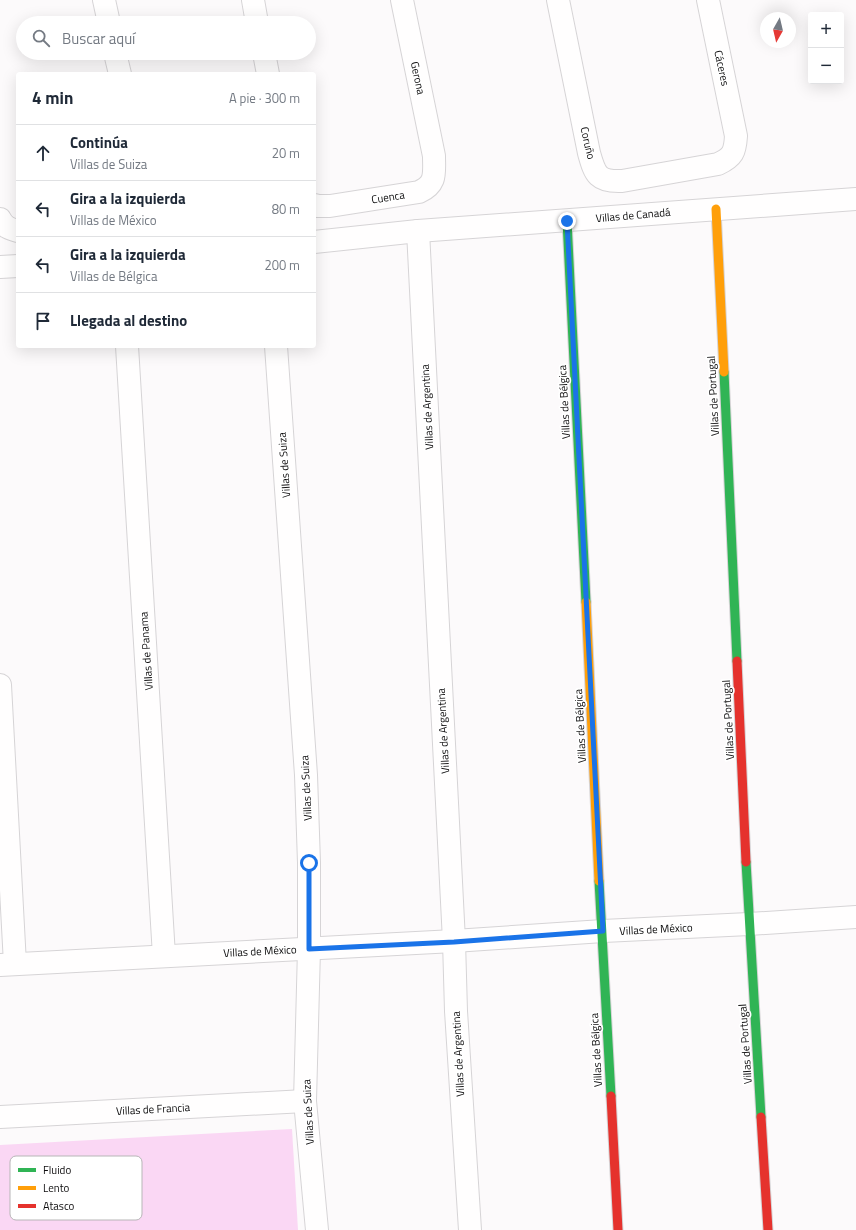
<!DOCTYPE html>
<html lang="es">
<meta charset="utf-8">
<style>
:root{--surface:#fff;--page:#f2f2f3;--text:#1f2937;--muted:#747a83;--line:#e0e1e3}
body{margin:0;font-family:"Titillium Web",sans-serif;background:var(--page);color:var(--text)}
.controls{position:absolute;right:12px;top:12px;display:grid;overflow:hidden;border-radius:4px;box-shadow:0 4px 16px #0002}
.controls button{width:36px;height:36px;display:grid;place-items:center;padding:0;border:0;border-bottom:1px solid var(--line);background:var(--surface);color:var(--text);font:20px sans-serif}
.compass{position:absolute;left:760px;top:12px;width:36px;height:36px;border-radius:50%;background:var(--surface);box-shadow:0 4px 16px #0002;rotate:188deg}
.stop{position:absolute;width:12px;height:12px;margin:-9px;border:3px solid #1a73e8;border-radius:50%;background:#fff}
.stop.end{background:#1a73e8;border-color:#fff;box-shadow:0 1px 4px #0008}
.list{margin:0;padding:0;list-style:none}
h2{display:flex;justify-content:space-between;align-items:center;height:52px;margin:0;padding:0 16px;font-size:17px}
h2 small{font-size:13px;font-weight:400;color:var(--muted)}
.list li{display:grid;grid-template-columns:26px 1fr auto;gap:12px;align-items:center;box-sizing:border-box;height:56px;padding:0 16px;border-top:1px solid var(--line)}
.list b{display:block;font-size:15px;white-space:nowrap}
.list p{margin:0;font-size:13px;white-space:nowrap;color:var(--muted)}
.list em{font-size:13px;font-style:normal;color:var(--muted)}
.icon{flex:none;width:22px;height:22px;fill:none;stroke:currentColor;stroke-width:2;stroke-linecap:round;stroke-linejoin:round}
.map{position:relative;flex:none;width:856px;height:1230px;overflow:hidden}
.search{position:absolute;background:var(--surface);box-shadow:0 4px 16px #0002;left:16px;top:16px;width:300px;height:44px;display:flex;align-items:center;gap:10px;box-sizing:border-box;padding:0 14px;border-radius:22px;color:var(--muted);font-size:15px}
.panel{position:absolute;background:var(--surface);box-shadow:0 4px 16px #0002;left:16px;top:72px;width:300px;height:276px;border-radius:4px}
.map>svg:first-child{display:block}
</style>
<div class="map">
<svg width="856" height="1230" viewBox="0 0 856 1230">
<rect width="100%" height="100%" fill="#fcfafb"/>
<path fill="#fad7f4" d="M 292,1129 L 298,1230 L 0,1230 L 0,1145 Z"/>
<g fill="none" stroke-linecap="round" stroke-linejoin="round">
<defs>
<g id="street">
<path d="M 104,0 L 109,23"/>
<path d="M 253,0 L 257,23"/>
<path d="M 558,0 L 589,153 C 595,175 598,182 622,181 L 718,164 C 733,157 735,152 736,136 L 708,0"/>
<path d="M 115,53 L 120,74"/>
<path d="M 264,53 L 268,74"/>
<path d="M 314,205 L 318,206 L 330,206 L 419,192 C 437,184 434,173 434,156 L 402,0"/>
<path d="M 0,219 C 4,227 10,229 18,231"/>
<path d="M 418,231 L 454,941 L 456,1011 L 470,1230"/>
<path d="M 314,242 L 418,231 L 856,199"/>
<path d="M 0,267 L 18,266"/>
<path d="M 127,346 L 164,956"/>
<path d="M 276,346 L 306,775 L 309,863 L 309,949 L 305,1101 L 317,1230"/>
<path d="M 0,685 L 15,964"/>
<path d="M 0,965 L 454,941 L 603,931 L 749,924 L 856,917"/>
<path d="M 0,1117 L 305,1101"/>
</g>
<g id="fast">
<path d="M 567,221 L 586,602"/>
<path d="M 724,372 L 737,661"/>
<path d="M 746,862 L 761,1117"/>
<path d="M 599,881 L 611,1096"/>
</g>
<g id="slow">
<path d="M 716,209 L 724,372"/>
<path d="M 586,602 L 599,881"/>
</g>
<g id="jam">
<path d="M 737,661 L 746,862"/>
<path d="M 611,1096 L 618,1230"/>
<path d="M 761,1117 L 768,1230"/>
</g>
</defs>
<use href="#street" stroke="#d6d4d6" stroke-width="24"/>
<use href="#fast" stroke="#d6d4d6" stroke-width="11"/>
<use href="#slow" stroke="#d6d4d6" stroke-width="11"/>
<use href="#jam" stroke="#d6d4d6" stroke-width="11"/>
<use href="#street" stroke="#fffefe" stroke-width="22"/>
<use href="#fast" stroke="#30b455" stroke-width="9"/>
<use href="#slow" stroke="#ff9f0a" stroke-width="9"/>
<use href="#jam" stroke="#e5322d" stroke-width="9"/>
</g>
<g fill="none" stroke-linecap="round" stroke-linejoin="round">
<path stroke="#1a73e8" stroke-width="5" d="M 309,863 L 309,949 L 454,942 L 603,931 L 567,221"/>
</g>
<g text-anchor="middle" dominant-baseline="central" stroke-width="3.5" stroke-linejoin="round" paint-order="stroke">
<g font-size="11" fill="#0e0d0e" stroke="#fff">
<text transform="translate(722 68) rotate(78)">Cáceres</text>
<text transform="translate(418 78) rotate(78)">Gerona</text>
<text transform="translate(588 143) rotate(77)">Coruño</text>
<text transform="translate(388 197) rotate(-9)">Cuenca</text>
<text transform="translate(633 215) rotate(-5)">Villas de Canadá</text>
<text transform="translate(713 396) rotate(-93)">Villas de Portugal</text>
<text transform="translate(564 402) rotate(-93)">Villas de Bélgica</text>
<text transform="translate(427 407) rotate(-93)">Villas de Argentina</text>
<text transform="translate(284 465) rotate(-94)">Villas de Suiza</text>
<text transform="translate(146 651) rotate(-94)">Villas de Panama</text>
<text transform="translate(728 720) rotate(-93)">Villas de Portugal</text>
<text transform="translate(580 726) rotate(-93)">Villas de Bélgica</text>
<text transform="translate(443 731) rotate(-93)">Villas de Argentina</text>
<text transform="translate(306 788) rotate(-93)">Villas de Suiza</text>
<text transform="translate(656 929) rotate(-3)">Villas de México</text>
<text transform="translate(260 951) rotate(-3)">Villas de México</text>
<text transform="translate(745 1044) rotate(-94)">Villas de Portugal</text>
<text transform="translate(596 1050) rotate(-93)">Villas de Bélgica</text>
<text transform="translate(458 1054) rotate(-93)">Villas de Argentina</text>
<text transform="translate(153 1109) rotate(-3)">Villas de Francia</text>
<text transform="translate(308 1112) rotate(-93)">Villas de Suiza</text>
</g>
</g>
<rect x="10" y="1156" width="132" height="64" rx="6" fill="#fff" stroke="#b7b6b7" stroke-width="1"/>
<rect x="18" y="1168" width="18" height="4" fill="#30b455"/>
<rect x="18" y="1186" width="18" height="4" fill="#ff9f0a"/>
<rect x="18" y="1204" width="18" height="4" fill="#e5322d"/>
<g font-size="11" fill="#0e0d0e">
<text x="43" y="1174">Fluido</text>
<text x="43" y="1192">Lento</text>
<text x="43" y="1210">Atasco</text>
</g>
</svg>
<div class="controls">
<button>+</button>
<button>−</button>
</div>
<svg class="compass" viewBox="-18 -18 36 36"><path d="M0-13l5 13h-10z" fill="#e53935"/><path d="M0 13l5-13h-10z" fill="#747a83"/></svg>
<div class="stop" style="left:309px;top:863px"></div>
<div class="stop end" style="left:567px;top:221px"></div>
<div class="search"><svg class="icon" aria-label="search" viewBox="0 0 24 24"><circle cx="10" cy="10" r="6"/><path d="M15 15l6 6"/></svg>Buscar aquí</div>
<section class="panel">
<h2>4 min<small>A pie · 300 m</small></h2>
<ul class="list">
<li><svg class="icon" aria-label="ahead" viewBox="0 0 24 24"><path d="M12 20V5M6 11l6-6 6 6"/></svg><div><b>Continúa</b><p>Villas de Suiza</p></div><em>20 m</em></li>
<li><svg class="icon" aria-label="left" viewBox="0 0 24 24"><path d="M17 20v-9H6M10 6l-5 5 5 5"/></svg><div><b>Gira a la izquierda</b><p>Villas de México</p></div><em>80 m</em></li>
<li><svg class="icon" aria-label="left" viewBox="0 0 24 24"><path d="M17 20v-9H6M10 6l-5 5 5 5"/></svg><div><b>Gira a la izquierda</b><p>Villas de Bélgica</p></div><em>200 m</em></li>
<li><svg class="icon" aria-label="arrive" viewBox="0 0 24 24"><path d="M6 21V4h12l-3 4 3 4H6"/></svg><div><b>Llegada al destino</b></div></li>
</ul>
</section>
</div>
